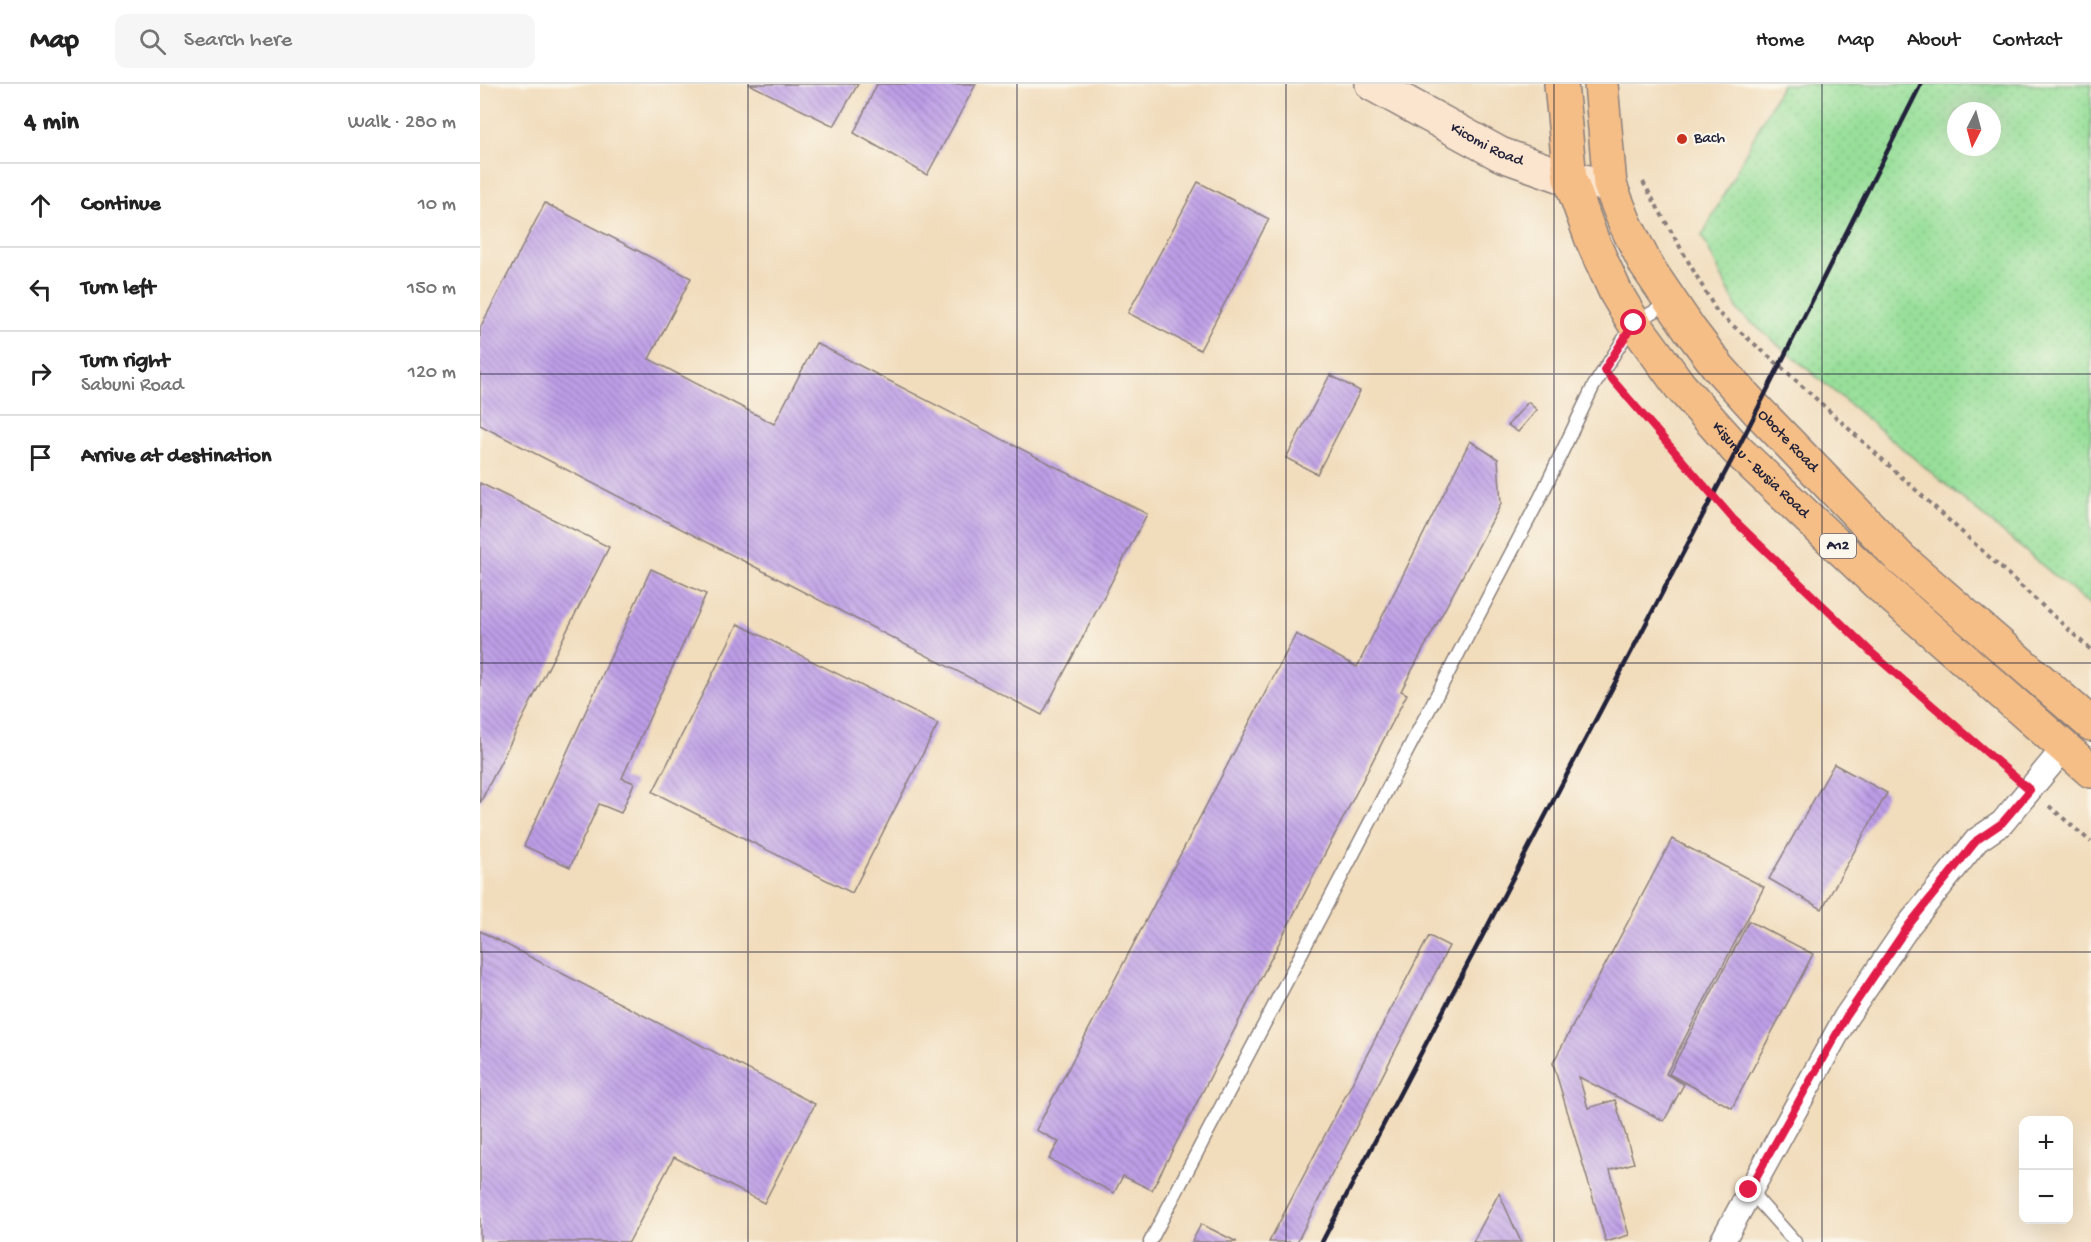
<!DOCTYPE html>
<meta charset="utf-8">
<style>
:root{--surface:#fff;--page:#f6f6f6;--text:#222;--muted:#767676;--line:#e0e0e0}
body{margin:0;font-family:"Gochi Hand",sans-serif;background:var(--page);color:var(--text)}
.controls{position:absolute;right:18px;bottom:18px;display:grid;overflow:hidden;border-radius:12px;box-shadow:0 6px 24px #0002}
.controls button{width:54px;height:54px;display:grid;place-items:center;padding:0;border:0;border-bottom:2px solid var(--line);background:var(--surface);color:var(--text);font:30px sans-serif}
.compass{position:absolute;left:1467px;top:18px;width:54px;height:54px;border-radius:50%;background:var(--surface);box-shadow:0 6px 24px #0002;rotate:186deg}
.stop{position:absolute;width:18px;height:18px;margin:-14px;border:4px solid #e11d48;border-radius:50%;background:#fff}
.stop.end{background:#e11d48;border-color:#fff;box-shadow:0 2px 6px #0008}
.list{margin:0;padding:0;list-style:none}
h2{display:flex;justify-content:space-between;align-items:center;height:78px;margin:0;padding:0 24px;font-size:26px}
h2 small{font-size:20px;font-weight:400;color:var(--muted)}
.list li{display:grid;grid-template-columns:39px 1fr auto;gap:18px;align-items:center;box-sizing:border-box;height:84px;padding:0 24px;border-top:2px solid var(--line)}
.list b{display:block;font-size:22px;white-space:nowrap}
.list p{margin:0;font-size:20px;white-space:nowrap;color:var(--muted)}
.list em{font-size:20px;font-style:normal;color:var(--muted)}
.icon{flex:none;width:33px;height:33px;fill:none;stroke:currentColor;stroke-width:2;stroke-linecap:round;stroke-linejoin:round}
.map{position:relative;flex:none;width:1611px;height:1158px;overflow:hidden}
header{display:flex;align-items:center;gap:36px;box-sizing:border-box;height:84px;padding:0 30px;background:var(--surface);border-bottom:2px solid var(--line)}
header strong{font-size:28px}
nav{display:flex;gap:33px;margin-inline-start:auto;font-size:21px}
.search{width:420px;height:54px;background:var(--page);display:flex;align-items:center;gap:15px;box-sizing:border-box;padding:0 21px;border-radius:12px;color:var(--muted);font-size:22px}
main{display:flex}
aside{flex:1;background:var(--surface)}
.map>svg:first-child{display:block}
</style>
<header>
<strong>Map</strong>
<div class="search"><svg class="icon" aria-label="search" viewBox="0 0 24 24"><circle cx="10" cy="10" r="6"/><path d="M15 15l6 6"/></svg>Search here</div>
<nav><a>Home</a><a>Map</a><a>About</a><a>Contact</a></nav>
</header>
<main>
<aside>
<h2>4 min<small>Walk · 280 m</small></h2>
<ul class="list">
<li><svg class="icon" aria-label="ahead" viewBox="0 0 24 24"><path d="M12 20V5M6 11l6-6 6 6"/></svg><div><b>Continue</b></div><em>10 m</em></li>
<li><svg class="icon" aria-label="left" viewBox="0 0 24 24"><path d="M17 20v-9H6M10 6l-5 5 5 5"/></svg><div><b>Turn left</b></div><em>150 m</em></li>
<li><svg class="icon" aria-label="right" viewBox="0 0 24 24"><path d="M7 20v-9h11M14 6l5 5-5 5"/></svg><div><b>Turn right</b><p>Sabuni Road</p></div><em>120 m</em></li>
<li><svg class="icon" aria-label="arrive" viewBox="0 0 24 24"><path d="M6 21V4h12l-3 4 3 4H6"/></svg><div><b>Arrive at destination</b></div></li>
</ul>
</aside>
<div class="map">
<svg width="1611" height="1158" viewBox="0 0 1611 1158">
<defs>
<pattern id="grass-dots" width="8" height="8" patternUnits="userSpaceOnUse" patternTransform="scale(1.5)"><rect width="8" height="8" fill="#98df9a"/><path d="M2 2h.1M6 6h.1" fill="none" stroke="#83bf86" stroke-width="1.8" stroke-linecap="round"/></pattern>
<pattern id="building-back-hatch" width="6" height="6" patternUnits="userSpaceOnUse" patternTransform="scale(1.5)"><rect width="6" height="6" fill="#bd9ee7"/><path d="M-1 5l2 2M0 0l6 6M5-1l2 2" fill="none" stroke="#9980bc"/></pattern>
</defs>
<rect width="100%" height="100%" fill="#fbf7ec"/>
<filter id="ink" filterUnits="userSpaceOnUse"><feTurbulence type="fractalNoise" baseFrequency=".0167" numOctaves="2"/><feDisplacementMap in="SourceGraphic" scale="12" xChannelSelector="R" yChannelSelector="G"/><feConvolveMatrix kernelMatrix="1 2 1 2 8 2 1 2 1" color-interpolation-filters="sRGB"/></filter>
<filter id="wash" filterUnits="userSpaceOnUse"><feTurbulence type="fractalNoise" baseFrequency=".008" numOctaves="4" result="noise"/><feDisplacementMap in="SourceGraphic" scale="24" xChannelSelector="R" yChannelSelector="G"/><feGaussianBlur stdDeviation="1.35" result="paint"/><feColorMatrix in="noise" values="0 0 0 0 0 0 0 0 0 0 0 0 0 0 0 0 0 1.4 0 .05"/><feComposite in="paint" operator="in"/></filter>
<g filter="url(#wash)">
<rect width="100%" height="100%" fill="#f1dcbb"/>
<path fill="url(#grass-dots)" stroke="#5d806a" stroke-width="1.5" fill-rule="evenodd" d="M 1302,0 L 1611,0 L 1611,522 L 1259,228 L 1222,152 ZM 1476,27 L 1512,27 L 1512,63 L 1476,63 Z"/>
<g id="blocks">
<g fill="url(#building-back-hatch)">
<path d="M 269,0 L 378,0 L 354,42 Z"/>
<path d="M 397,0 L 496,0 L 447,91 L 374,49 Z"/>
<path d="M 718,98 L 789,135 L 720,266 L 648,229 Z"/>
<path d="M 65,119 L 211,194 L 169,275 L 294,340 L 336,259 L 667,430 L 562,631 L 0,341 L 0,244 Z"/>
<path d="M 850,291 L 880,307 L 837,390 L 806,374 Z"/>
<path d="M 1048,318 L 1057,326 L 1038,348 L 1028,341 Z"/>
<path d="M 990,357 L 1018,375 L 1021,420 L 921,607 L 927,610 L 672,1106 L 643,1092 L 634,1109 L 569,1075 L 579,1058 L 556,1046 L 816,550 L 877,583 Z"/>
<path d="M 0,399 L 129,463 L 0,719 Z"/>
<path d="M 171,485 L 226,510 L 142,694 L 154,699 L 141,729 L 119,720 L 90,783 L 44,762 Z"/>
<path d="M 258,540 L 458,640 L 372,809 L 173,708 Z"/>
<path d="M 1354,680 L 1407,709 L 1342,825 L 1289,795 Z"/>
<path d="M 1192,755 L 1284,803 L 1186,990 L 1204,1000 L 1184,1037 L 1099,993 L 1108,1024 L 1135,1016 L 1154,1079 L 1130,1086 L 1149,1151 L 1126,1158 L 1073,979 Z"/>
<path d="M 1269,837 L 1333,870 L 1252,1024 L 1189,990 Z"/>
<path d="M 0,847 L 335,1020 L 284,1119 L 194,1073 L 149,1158 L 0,1158 Z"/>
<path d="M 949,852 L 969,862 L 817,1158 L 789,1158 Z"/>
<path d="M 1019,1109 L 1041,1158 L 993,1158 Z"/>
<path d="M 721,1140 L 757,1158 L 712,1158 Z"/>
</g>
</g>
</g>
<g filter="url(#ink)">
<use href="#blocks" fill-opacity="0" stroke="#8a7f7b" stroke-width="1.5"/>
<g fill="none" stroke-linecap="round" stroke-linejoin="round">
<defs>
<g id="service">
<path d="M 1269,1106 L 1315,1158"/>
<path d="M 670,1158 L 1060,414 L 1113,303 L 1154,239 L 1189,219"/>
</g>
<path id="minor" d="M 1242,1158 L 1366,933 L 1428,842 L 1497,756 L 1522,739 L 1585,663"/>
<g id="secondary">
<path id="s1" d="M 892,0 L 1020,70 L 1090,95 L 1130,101"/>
</g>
<g id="trunk">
<path id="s2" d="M 1081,0 L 1090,95 L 1112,156 L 1136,209 L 1154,239 L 1200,302 L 1257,366 L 1397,499 L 1611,687"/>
<path id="s3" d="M 1121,0 L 1130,101 L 1145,139 L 1166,181 L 1210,246 L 1239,284 L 1277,326 L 1421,475 L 1611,640"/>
</g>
</defs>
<use href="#service" stroke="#8a7f7b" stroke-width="15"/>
<use href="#minor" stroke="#8a7f7b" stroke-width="27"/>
<use href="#secondary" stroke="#8a7f7b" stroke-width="36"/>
<use href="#trunk" stroke="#8a7f7b" stroke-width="36"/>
<g stroke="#8a7f7b" stroke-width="4" stroke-dasharray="4.5 4.5" stroke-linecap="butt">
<path d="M 1163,98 L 1237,228 L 1299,281 L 1611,566"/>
<path d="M 1136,300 L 1254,436 L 1392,569 L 1532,690"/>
<path d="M 1569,722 L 1611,758"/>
</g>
<use href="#service" stroke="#fff" stroke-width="12"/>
<use href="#minor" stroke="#fff" stroke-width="24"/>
<use href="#secondary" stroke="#fbe5cf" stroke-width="33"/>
<use href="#trunk" stroke="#f6be87" stroke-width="33"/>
<path stroke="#22223b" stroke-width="4.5" d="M 842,1158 L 1257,366 L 1441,0"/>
</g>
</g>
<g fill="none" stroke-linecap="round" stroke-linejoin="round" filter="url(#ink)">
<path stroke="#e11d48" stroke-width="8" d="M 1154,239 L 1124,286 L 1254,436 L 1392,569 L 1550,706 L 1522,739 L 1497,756 L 1428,842 L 1366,933 L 1269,1106"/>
</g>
<path fill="none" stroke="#22223b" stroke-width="1.5" stroke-opacity="0.55" d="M 268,0 L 268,1158M 537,0 L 537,1158M 806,0 L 806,1158M 1074,0 L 1074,1158M 1342,0 L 1342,1158M 0,290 L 1611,290M 0,579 L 1611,579M 0,868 L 1611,868"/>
<circle fill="#c8321e" stroke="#fbf7ec" stroke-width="2" cx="1202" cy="55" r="6"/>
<g text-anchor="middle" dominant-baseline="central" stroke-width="4.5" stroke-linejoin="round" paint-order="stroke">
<rect fill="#fbf7ec" stroke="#636270" stroke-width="1.5" x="1340" y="450" width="36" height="24" rx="4.5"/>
<g font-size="15" font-weight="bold" fill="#22223b">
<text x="1358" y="462">A12</text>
</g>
<g font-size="16" fill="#22223b" stroke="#fbf7ec" text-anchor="start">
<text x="1214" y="55">Bach</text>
</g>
<g font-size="16" fill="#22223b" stroke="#fbf7ec">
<text stroke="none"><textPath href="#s1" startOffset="130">Kicomi Road</textPath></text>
<text stroke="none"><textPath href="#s3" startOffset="416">Obote Road</textPath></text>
<text stroke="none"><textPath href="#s2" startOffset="448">Kisumu - Busia Road</textPath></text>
</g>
</g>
</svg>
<div class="controls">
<button>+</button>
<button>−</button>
</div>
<svg class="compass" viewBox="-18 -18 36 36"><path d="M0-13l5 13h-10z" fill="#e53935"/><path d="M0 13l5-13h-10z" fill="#767676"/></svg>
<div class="stop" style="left:1154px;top:239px"></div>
<div class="stop end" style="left:1269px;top:1106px"></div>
</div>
</main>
